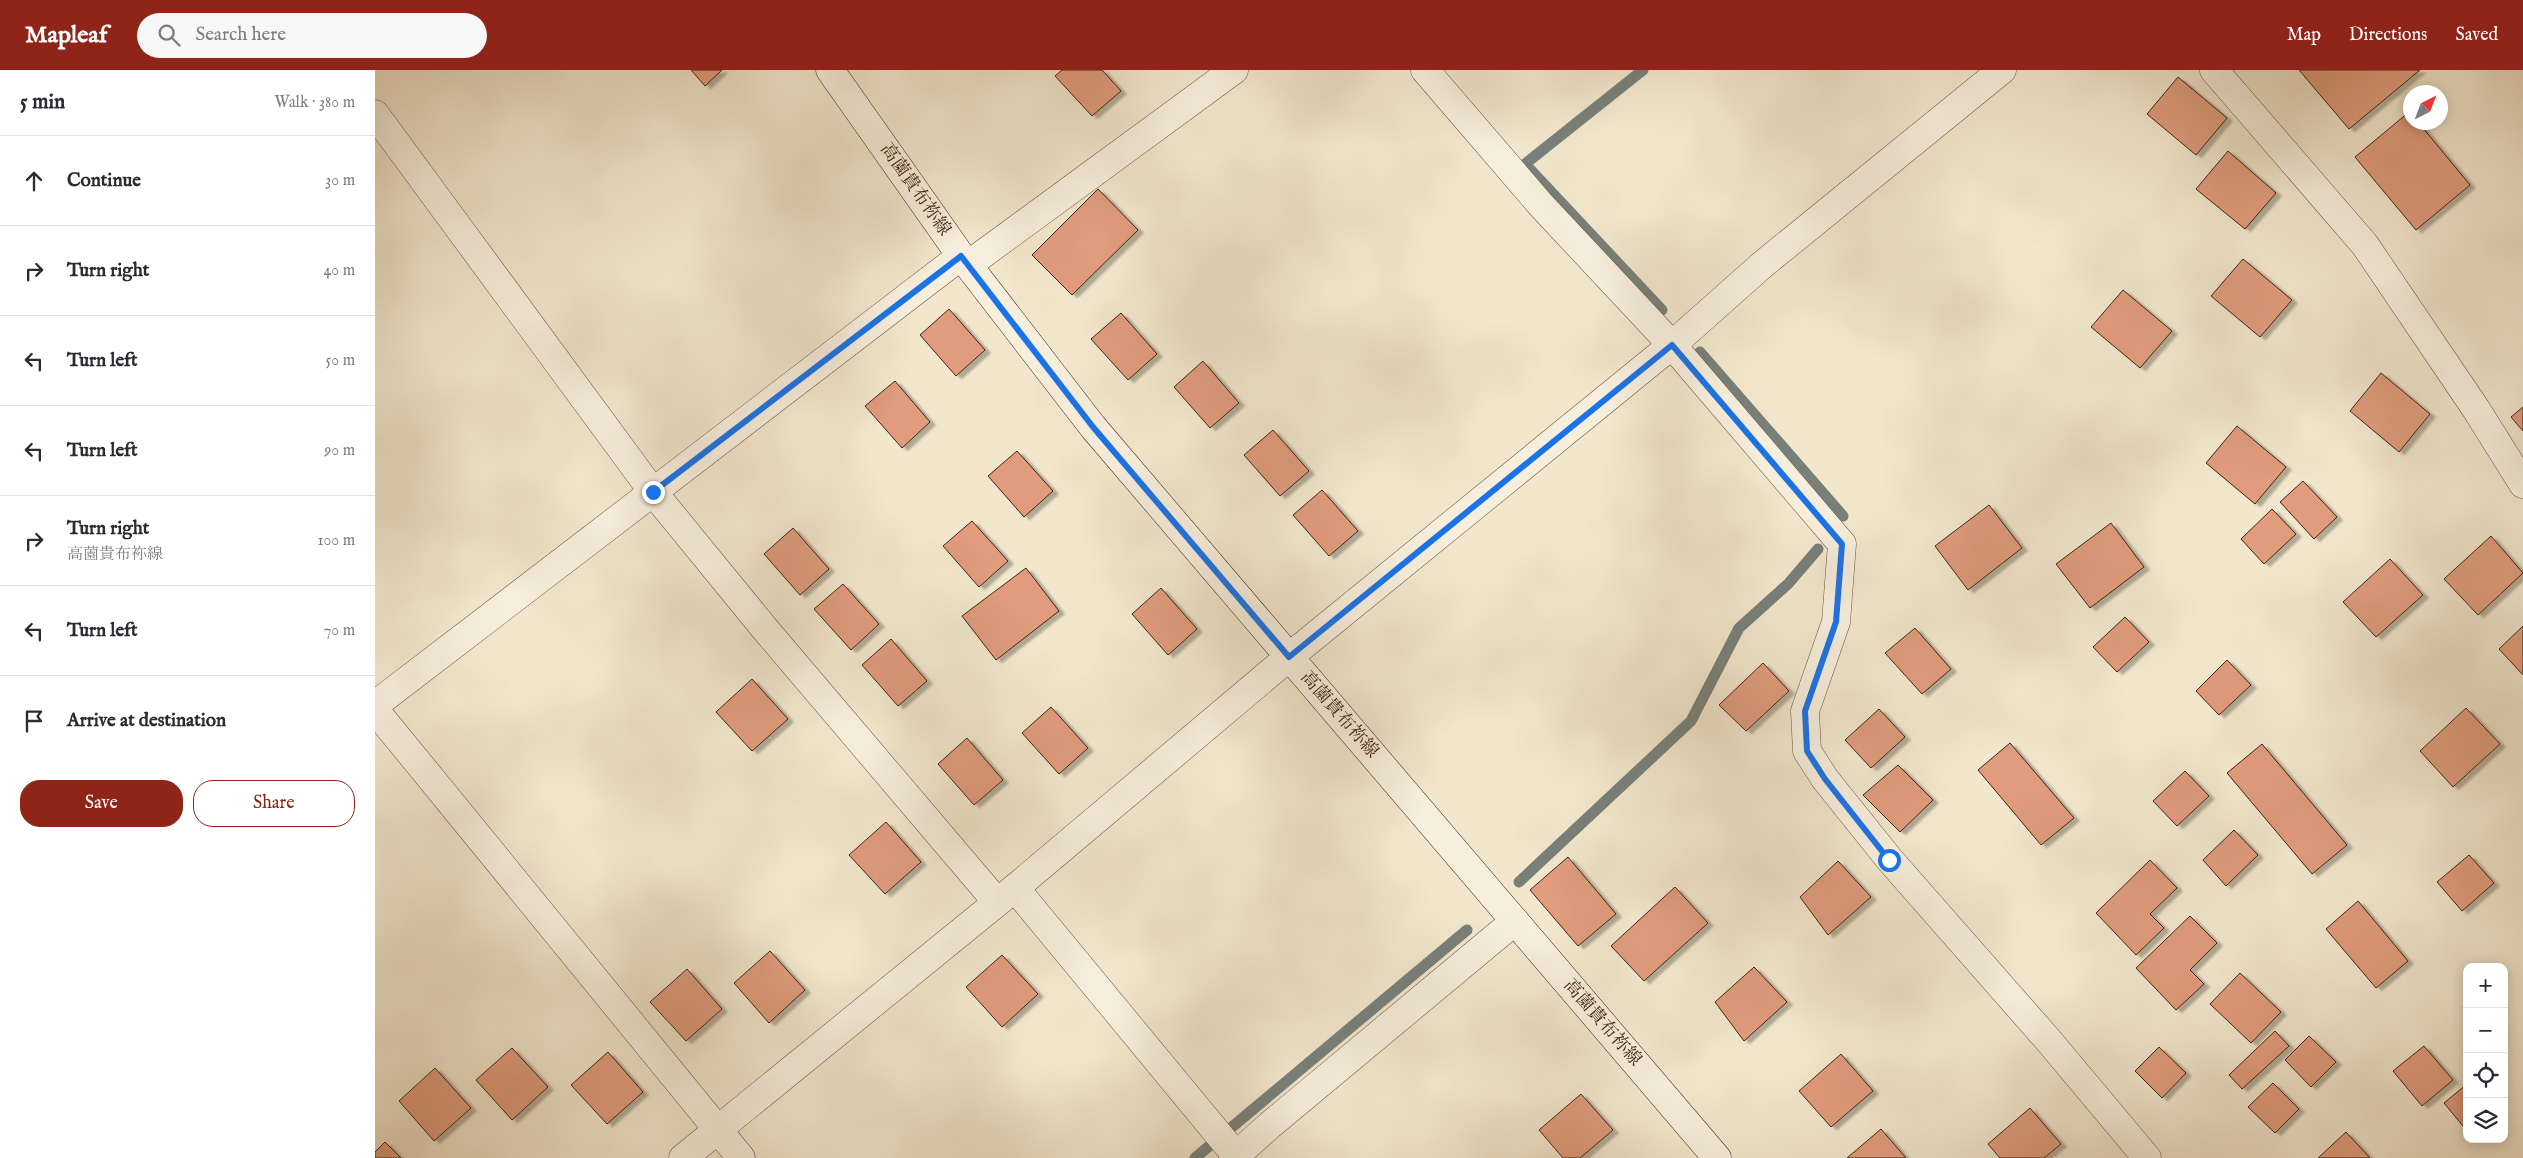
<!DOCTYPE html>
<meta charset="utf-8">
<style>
:root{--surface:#fff;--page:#f7f7f7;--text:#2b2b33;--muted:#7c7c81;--line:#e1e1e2;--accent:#8f2418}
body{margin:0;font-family:"IM FELL English","Noto Serif JP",serif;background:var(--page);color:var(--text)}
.controls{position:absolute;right:15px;bottom:15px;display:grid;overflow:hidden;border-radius:10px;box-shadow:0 2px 12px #0003}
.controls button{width:45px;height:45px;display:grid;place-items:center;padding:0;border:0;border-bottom:1px solid var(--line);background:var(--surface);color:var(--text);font:25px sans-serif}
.compass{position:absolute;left:2028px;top:15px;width:45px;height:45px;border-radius:50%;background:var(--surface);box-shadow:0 2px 12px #0003;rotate:42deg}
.stop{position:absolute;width:15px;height:15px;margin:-11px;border:4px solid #1a73e8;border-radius:50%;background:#fff}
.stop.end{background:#1a73e8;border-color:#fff;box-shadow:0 1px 5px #0008}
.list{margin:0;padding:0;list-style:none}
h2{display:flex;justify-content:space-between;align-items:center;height:65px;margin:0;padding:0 20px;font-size:21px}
h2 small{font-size:16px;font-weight:400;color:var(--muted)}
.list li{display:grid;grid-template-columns:32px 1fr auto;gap:15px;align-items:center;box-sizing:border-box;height:90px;padding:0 20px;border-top:1px solid var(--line)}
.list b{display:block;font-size:19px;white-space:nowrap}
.list p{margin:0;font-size:16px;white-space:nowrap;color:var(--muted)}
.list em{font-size:16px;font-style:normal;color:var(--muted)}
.actions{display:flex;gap:10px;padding:15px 20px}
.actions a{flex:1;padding:11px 0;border:1px solid var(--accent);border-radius:20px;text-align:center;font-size:18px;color:var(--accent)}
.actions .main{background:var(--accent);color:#fff}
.icon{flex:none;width:28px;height:28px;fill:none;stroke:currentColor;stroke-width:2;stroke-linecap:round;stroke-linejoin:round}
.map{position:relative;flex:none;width:2148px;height:1088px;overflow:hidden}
header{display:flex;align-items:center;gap:30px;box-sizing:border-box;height:70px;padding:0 25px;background:var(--accent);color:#fff}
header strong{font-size:24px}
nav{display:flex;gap:28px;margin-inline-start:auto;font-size:18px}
.search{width:350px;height:45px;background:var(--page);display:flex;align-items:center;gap:12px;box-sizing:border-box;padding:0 18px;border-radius:28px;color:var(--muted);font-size:19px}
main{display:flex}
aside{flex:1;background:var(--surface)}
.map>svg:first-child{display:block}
</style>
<header>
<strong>Mapleaf</strong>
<div class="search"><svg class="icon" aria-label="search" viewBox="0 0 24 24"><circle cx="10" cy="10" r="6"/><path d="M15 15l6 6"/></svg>Search here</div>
<nav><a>Map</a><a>Directions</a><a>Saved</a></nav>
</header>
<main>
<aside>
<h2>5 min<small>Walk · 380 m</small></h2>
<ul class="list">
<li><svg class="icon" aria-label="ahead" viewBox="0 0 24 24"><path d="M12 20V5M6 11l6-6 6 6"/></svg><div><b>Continue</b></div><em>30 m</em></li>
<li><svg class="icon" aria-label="right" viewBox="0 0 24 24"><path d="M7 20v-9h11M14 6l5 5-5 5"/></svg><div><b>Turn right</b></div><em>40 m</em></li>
<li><svg class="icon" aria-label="left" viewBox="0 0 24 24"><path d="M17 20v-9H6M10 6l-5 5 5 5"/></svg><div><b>Turn left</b></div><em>50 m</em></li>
<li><svg class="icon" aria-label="left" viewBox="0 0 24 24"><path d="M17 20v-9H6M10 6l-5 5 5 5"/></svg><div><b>Turn left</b></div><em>90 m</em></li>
<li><svg class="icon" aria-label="right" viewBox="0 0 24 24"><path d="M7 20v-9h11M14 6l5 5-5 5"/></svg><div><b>Turn right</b><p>高薗貴布祢線</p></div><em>100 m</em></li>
<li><svg class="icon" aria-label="left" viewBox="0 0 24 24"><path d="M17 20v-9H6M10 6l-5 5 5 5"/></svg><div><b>Turn left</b></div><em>70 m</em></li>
<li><svg class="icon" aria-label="arrive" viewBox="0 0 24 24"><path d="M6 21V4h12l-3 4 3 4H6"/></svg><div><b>Arrive at destination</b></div></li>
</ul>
<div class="actions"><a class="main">Save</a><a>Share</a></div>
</aside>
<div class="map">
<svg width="2148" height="1088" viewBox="0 0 2148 1088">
<defs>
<filter id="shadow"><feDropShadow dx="5.5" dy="3" stdDeviation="1" flood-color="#0004"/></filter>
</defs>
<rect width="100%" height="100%" fill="#f2e7cd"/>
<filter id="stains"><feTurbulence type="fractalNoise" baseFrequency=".004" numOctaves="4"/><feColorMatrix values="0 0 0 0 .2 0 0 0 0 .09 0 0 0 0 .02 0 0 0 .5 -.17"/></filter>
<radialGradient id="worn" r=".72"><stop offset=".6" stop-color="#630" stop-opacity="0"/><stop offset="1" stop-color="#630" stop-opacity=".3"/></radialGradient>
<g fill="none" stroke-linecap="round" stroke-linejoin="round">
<g stroke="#78807a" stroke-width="11">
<path d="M 1268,0 L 1150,94 L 1287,240"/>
<path d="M 1325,282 L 1468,446"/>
<path d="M 1144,812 L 1316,651 L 1364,558 L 1413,514 L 1443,479"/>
<path d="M 820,1088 L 1092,860"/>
</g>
</g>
<g fill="#e09c7d" stroke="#412312" filter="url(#shadow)">
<path d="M 316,0 L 347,0 L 330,16 Z"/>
<path d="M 687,0 L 727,0 L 746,21 L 717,46 L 680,6 Z"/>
<path d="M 1924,0 L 2045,0 L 1974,59 Z"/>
<path d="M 1803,7 L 1852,48 L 1821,85 L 1772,44 Z"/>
<path d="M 2034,42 L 2036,52 L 2043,52 L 2095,115 L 2041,160 L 1980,87 Z"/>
<path d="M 1853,81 L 1901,123 L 1870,159 L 1821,119 Z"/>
<path d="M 723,119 L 763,160 L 697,225 L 657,185 Z"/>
<path d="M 1868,189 L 1917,230 L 1885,267 L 1836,226 Z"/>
<path d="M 1748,220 L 1797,261 L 1765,298 L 1716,257 Z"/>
<path d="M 574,239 L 610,280 L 581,306 L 545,265 Z"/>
<path d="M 746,243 L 782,284 L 753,310 L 716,269 Z"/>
<path d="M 828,291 L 864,333 L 835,358 L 799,317 Z"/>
<path d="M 2006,303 L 2055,344 L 2024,382 L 1975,341 Z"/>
<path d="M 520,311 L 555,352 L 527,378 L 490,336 Z"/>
<path d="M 2148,337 L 2148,361 L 2136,347 Z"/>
<path d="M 1862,356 L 1911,397 L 1880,434 L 1831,393 Z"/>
<path d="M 898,360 L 934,401 L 905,426 L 869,385 Z"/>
<path d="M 642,381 L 678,421 L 649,447 L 613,406 Z"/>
<path d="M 1928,411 L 1962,447 L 1939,469 L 1905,432 Z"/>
<path d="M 947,420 L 983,461 L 954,486 L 918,445 Z"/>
<path d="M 1614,435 L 1647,478 L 1593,520 L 1560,476 Z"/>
<path d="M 1897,439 L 1921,464 L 1889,494 L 1866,469 Z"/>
<path d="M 597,451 L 633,491 L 604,517 L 568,476 Z"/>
<path d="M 1736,453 L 1769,497 L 1715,538 L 1681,494 Z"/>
<path d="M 418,458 L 454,499 L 425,525 L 389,484 Z"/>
<path d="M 2116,466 L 2148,503 L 2103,545 L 2069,509 Z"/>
<path d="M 2015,489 L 2048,525 L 2001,567 L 1968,532 Z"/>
<path d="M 651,498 L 684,541 L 621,590 L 587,546 Z"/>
<path d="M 468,514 L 504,554 L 476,580 L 439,539 Z"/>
<path d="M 786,518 L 822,559 L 793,585 L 757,544 Z"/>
<path d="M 1750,547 L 1774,572 L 1742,602 L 1718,577 Z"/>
<path d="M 2148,556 L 2148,605 L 2124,579 Z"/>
<path d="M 1540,558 L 1576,599 L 1547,624 L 1510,583 Z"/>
<path d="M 516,569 L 552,611 L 523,636 L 487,595 Z"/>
<path d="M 1852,590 L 1876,615 L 1844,645 L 1821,621 Z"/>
<path d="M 1388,593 L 1414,621 L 1371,661 L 1344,635 Z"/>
<path d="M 377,609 L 413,649 L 377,681 L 341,642 Z"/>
<path d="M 676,637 L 713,678 L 684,704 L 647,663 Z"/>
<path d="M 2091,638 L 2125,674 L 2078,717 L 2045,681 Z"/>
<path d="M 1504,639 L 1530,667 L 1496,698 L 1470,670 Z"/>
<path d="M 592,668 L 628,710 L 599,735 L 563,694 Z"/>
<path d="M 1635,673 L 1699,748 L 1666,775 L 1603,700 Z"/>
<path d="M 1887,674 L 1972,775 L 1937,804 L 1852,703 Z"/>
<path d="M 1523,695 L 1558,730 L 1525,762 L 1488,725 Z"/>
<path d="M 1810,701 L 1834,726 L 1802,756 L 1778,731 Z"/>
<path d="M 511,752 L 546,792 L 510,824 L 474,785 Z"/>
<path d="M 1859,760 L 1883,785 L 1851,816 L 1828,790 Z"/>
<path d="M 2094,785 L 2119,813 L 2087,841 L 2062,812 Z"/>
<path d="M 1193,787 L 1241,844 L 1203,876 L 1155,820 Z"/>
<path d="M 1775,790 L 1802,818 L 1775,844 L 1789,858 L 1761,885 L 1721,843 Z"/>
<path d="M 1463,791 L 1496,827 L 1453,865 L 1425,827 Z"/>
<path d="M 1300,817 L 1333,853 L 1269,911 L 1236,876 Z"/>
<path d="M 1983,831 L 2033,891 L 2001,918 L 1951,859 Z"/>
<path d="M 1815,846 L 1842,873 L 1815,900 L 1829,914 L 1801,940 L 1761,898 Z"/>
<path d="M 395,881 L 430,920 L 394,953 L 359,913 Z"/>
<path d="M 627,885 L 663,924 L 627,957 L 591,917 Z"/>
<path d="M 1379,897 L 1412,932 L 1369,971 L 1340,932 Z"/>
<path d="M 312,899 L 347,939 L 311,971 L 275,932 Z"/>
<path d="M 1865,903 L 1906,942 L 1876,973 L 1835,934 Z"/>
<path d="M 1900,961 L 1914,976 L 1867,1019 L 1854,1005 Z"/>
<path d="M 1934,966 L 1961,992 L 1936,1017 L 1910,990 Z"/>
<path d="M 2049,976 L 2078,1010 L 2047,1036 L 2018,1001 Z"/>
<path d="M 1784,977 L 1811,1003 L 1787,1028 L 1760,1001 Z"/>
<path d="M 137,978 L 173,1017 L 137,1050 L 101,1010 Z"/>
<path d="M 233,982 L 268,1022 L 232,1054 L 196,1015 Z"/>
<path d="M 1466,984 L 1498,1021 L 1456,1057 L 1424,1021 Z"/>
<path d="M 60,998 L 96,1038 L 59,1071 L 24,1031 Z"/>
<path d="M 1898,1013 L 1924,1039 L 1900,1063 L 1873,1037 Z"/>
<path d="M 2092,1014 L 2092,1061 L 2069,1033 Z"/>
<path d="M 1206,1024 L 1238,1060 L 1205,1088 L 1188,1088 L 1164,1060 Z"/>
<path d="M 1655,1038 L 1686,1074 L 1669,1088 L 1625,1088 L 1613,1074 Z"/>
<path d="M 1506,1059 L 1531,1088 L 1472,1088 Z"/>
<path d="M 1971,1062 L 1995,1088 L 1943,1088 Z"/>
<path d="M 10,1072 L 26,1088 L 0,1088 L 0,1082 Z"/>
</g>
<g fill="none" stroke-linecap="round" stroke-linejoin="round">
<defs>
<g id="minor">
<path d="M 1050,0 L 1166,135 L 1297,275 L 1467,474 L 1461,552 L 1430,641 L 1432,681 L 1450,709 L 1515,790 L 1674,971 L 1772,1088"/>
<path d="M 1839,0 L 1990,175 L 2101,339 L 2148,414"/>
<path d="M 0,44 L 278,422 L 390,559 L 622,832"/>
<path d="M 593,195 L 859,0"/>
<path d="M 914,587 L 1297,275 L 1387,195 L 1627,0"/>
<path d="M 0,635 L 586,186"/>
<path d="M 0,640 L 366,1088"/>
<path d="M 640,818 L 863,1088"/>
<path d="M 858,1088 L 895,1055 L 1140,851"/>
</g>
<path id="tertiary" d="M 308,1088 L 640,818 L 914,587"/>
<path id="secondary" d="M 455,0 L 586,186 L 718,357 L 1342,1088"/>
</defs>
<use href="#minor" stroke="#6d5441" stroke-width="29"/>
<use href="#tertiary" stroke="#6d5441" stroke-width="29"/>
<use href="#secondary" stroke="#412312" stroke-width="29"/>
<use href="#minor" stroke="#f7efde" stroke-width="28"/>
<use href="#tertiary" stroke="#f7efde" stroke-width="28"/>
<use href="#secondary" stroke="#f7efde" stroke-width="28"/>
</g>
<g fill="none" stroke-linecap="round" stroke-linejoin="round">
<path stroke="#1a73e8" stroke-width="6" d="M 278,422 L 586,186 L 718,357 L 914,587 L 1297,275 L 1467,474 L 1461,552 L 1430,641 L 1432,681 L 1450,709 L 1514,790"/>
</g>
<g text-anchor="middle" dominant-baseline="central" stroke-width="4.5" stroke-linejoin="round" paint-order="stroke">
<g font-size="18" fill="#412312" stroke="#f7efde">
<text transform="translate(540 120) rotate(55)">高薗貴布祢線</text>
<text transform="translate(964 645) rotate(49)">高薗貴布祢線</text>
<text transform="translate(1227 953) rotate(49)">高薗貴布祢線</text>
</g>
</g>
<rect width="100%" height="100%" filter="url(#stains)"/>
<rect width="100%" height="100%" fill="url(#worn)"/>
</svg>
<div class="controls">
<button>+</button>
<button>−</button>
<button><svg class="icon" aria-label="locate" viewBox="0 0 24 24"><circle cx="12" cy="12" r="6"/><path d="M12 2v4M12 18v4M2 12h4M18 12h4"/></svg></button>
<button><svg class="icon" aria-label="layers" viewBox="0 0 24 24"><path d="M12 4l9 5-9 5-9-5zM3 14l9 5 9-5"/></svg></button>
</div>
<svg class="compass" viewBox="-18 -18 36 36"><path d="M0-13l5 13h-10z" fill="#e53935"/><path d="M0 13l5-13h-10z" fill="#7c7c81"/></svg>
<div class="stop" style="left:1514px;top:790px"></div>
<div class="stop end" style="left:278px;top:422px"></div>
</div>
</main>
